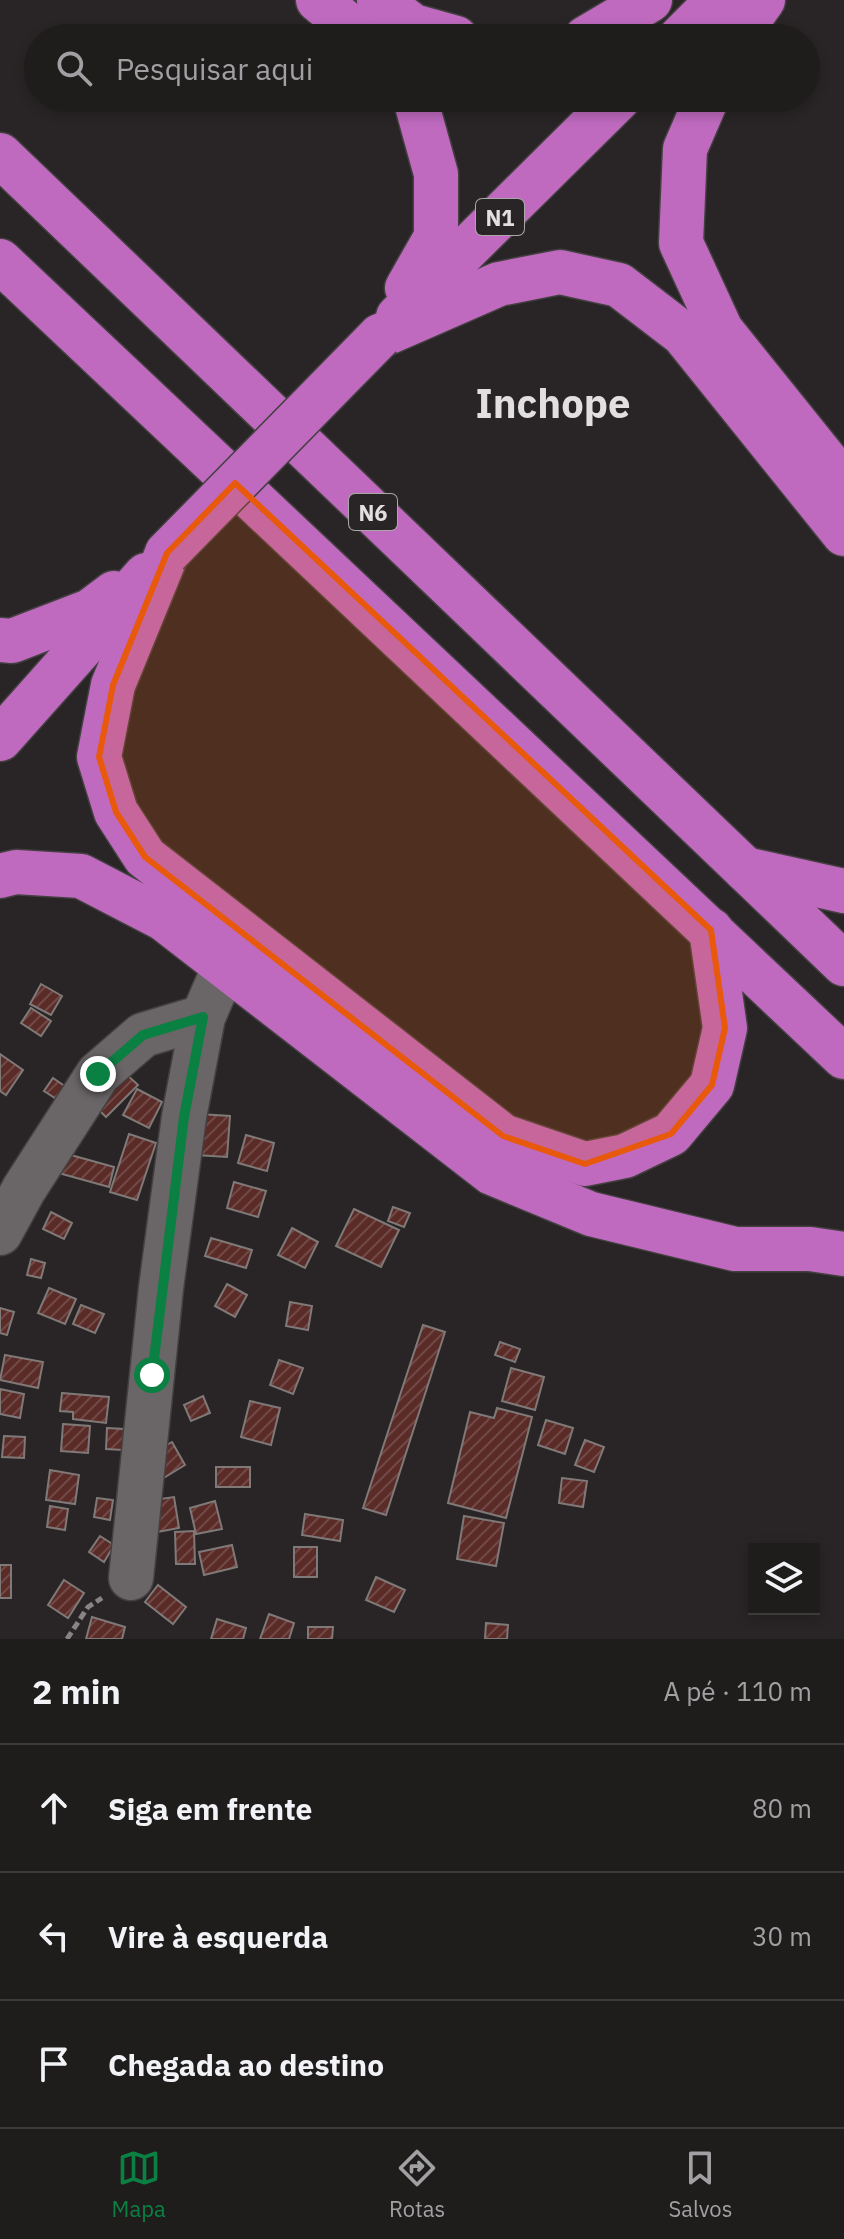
<!DOCTYPE html>
<html lang="pt">
<meta charset="utf-8">
<style>
:root{--surface:#1f1c1c;--page:#272525;--text:#f1f3f6;--muted:#a1a1a3;--line:#3c3a3b;--accent:#0b8043}
body{margin:0;font-family:"IBM Plex Sans",sans-serif;background:var(--page);color:var(--text)}
.controls{position:absolute;right:24px;bottom:24px;display:grid;overflow:hidden;border-radius:0px;box-shadow:0 4px 12px #0003}
.controls button{width:72px;height:72px;display:grid;place-items:center;padding:0;border:0;border-bottom:2px solid var(--line);background:var(--surface);color:var(--text);font:40px sans-serif}
.stop{position:absolute;width:24px;height:24px;margin:-18px;border:6px solid #0b8043;border-radius:50%;background:#fff}
.stop.end{background:#0b8043;border-color:#fff;box-shadow:0 2px 8px #0008}
.list{margin:0;padding:0;list-style:none}
h2{display:flex;justify-content:space-between;align-items:center;height:104px;margin:0;padding:0 32px;font-size:34px}
h2 small{font-size:26px;font-weight:400;color:var(--muted)}
.list li{display:grid;grid-template-columns:52px 1fr auto;gap:24px;align-items:center;box-sizing:border-box;height:128px;padding:0 32px;border-top:2px solid var(--line)}
.list b{display:block;font-size:30px;white-space:nowrap}
.list em{font-size:26px;font-style:normal;color:var(--muted)}
.icon{flex:none;width:44px;height:44px;fill:none;stroke:currentColor;stroke-width:2;stroke-linecap:round;stroke-linejoin:round}
.map{position:relative;flex:none;width:844px;height:1639px;overflow:hidden}
.search{position:absolute;background:var(--surface);box-shadow:0 4px 12px #0003;left:24px;right:24px;top:24px;height:88px;display:flex;align-items:center;gap:20px;box-sizing:border-box;padding:0 28px;border-radius:44px;color:var(--muted);font-size:30px}
.sheet{height:488px;background:var(--surface)}
nav{display:flex;justify-content:space-around;align-items:center;box-sizing:border-box;height:112px;border-top:2px solid var(--line);background:var(--surface);font-size:22px;color:var(--muted)}
nav a{display:grid;justify-items:center;gap:4px}
nav .on{color:var(--accent)}
.map>svg:first-child{display:block}
</style>
<div class="map">
<svg width="844" height="1639" viewBox="0 0 844 1639">
<defs>
<pattern id="building-hatch" width="6" height="6" patternUnits="userSpaceOnUse" patternTransform="scale(2)"><rect width="6" height="6" fill="#5a2b27"/><path d="M-1 1l2-2M0 6l6-6M5 7l2-2" fill="none" stroke="#714946"/></pattern>
</defs>
<rect width="100%" height="100%" fill="#292526"/>
<g fill="url(#building-hatch)" stroke="#7f7978" stroke-width="2">
<path d="M 41,984 L 62,996 L 51,1015 L 30,1004 Z"/>
<path d="M 31,1008 L 51,1021 L 41,1036 L 21,1023 Z"/>
<path d="M 0,1054 L 23,1070 L 6,1095 L 0,1091 Z"/>
<path d="M 124,1072 L 138,1085 L 106,1117 L 93,1104 Z"/>
<path d="M 53,1078 L 66,1087 L 58,1100 L 44,1091 Z"/>
<path d="M 137,1089 L 162,1102 L 149,1128 L 123,1115 Z"/>
<path d="M 199,1114 L 230,1116 L 227,1157 L 196,1155 Z"/>
<path d="M 129,1134 L 156,1143 L 137,1200 L 110,1192 Z"/>
<path d="M 246,1135 L 274,1143 L 267,1171 L 238,1163 Z"/>
<path d="M 60,1152 L 114,1167 L 109,1187 L 55,1172 Z"/>
<path d="M 234,1182 L 266,1191 L 258,1217 L 227,1208 Z"/>
<path d="M 393,1207 L 410,1213 L 404,1227 L 388,1221 Z"/>
<path d="M 354,1209 L 399,1230 L 381,1267 L 336,1246 Z"/>
<path d="M 51,1212 L 72,1223 L 64,1239 L 43,1229 Z"/>
<path d="M 292,1228 L 318,1242 L 305,1268 L 278,1255 Z"/>
<path d="M 211,1238 L 252,1250 L 246,1268 L 205,1256 Z"/>
<path d="M 31,1259 L 45,1263 L 41,1278 L 27,1275 Z"/>
<path d="M 227,1284 L 247,1295 L 235,1317 L 215,1306 Z"/>
<path d="M 49,1288 L 76,1299 L 65,1324 L 38,1313 Z"/>
<path d="M 290,1302 L 312,1306 L 308,1330 L 286,1326 Z"/>
<path d="M 81,1305 L 104,1314 L 95,1333 L 73,1324 Z"/>
<path d="M 0,1308 L 14,1312 L 7,1335 L 0,1333 Z"/>
<path d="M 423,1325 L 445,1332 L 386,1515 L 363,1508 Z"/>
<path d="M 500,1342 L 520,1349 L 515,1362 L 495,1355 Z"/>
<path d="M 5,1355 L 43,1362 L 38,1388 L 0,1380 Z"/>
<path d="M 279,1360 L 303,1368 L 293,1394 L 270,1385 Z"/>
<path d="M 511,1368 L 544,1377 L 535,1410 L 502,1401 Z"/>
<path d="M 0,1389 L 24,1394 L 20,1418 L 0,1414 Z"/>
<path d="M 62,1393 L 109,1397 L 106,1423 L 73,1419 L 73,1412 L 60,1411 Z"/>
<path d="M 203,1396 L 210,1413 L 191,1421 L 184,1405 Z"/>
<path d="M 250,1401 L 280,1408 L 271,1445 L 241,1437 Z"/>
<path d="M 497,1408 L 532,1417 L 506,1518 L 448,1503 L 470,1412 L 494,1418 Z"/>
<path d="M 546,1420 L 573,1428 L 565,1454 L 538,1445 Z"/>
<path d="M 63,1424 L 90,1426 L 88,1453 L 61,1451 Z"/>
<path d="M 107,1428 L 124,1429 L 123,1450 L 106,1449 Z"/>
<path d="M 4,1436 L 25,1437 L 24,1458 L 2,1457 Z"/>
<path d="M 585,1440 L 604,1447 L 594,1472 L 575,1465 Z"/>
<path d="M 172,1442 L 185,1465 L 162,1479 L 148,1456 Z"/>
<rect x="216" y="1467" width="34" height="20"/>
<path d="M 50,1470 L 79,1475 L 75,1504 L 46,1500 Z"/>
<path d="M 562,1478 L 587,1481 L 583,1507 L 559,1503 Z"/>
<path d="M 174,1497 L 179,1528 L 157,1532 L 152,1500 Z"/>
<path d="M 97,1498 L 113,1500 L 110,1520 L 94,1517 Z"/>
<path d="M 215,1501 L 222,1529 L 196,1534 L 190,1508 Z"/>
<path d="M 50,1506 L 68,1509 L 65,1530 L 47,1527 Z"/>
<path d="M 305,1514 L 343,1520 L 340,1541 L 302,1535 Z"/>
<path d="M 464,1516 L 504,1523 L 496,1566 L 457,1559 Z"/>
<path d="M 194,1531 L 195,1564 L 176,1564 L 175,1532 Z"/>
<path d="M 100,1536 L 114,1545 L 104,1562 L 89,1552 Z"/>
<path d="M 232,1545 L 237,1567 L 204,1575 L 199,1552 Z"/>
<rect x="294" y="1547" width="23" height="30"/>
<rect x="0" y="1565" width="11" height="33"/>
<path d="M 376,1577 L 405,1590 L 394,1612 L 366,1600 Z"/>
<path d="M 64,1580 L 84,1593 L 68,1618 L 48,1605 Z"/>
<path d="M 158,1585 L 186,1607 L 173,1624 L 145,1602 Z"/>
<path d="M 269,1614 L 294,1623 L 289,1639 L 260,1639 Z"/>
<path d="M 92,1617 L 125,1627 L 122,1639 L 86,1639 Z"/>
<path d="M 217,1619 L 246,1628 L 243,1639 L 211,1639 Z"/>
<path d="M 486,1623 L 508,1625 L 507,1639 L 485,1639 Z"/>
<path d="M 308,1627 L 333,1627 L 332,1639 L 308,1639 Z"/>
</g>
<g fill="none" stroke-linecap="round" stroke-linejoin="round">
<defs>
<g id="minor">
<path d="M 0,1233 L 24,1189 L 98,1074 L 143,1035 L 203,1017"/>
<path d="M 131,1578 L 161,1288 L 184,1117 L 203,1017 L 225,966"/>
</g>
<g id="highway">
<path d="M 318,0 L 364,38"/>
<path d="M 379,0 L 413,26 L 456,38"/>
<path d="M 586,38 L 650,0"/>
<path d="M 680,38 L 718,0"/>
<path d="M 736,38 L 763,0"/>
<path d="M 707,98 L 685,149 L 681,243 L 721,330 L 844,483"/>
<path d="M 0,155 L 844,964"/>
<path d="M 0,261 L 844,1057"/>
<path d="M 407,288 L 436,237 L 436,174 L 415,98"/>
<path d="M 398,317 L 619,98"/>
<path d="M 380,336 L 499,284 L 560,272 L 619,285 L 683,334 L 844,534"/>
<path d="M 167,553 L 113,685 L 99,757 L 116,812 L 145,857 L 503,1136 L 585,1164 L 625,1156 L 671,1134 L 712,1085 L 725,1028 L 711,930"/>
<path d="M 0,640 L 12,641 L 90,611 L 114,593"/>
<path d="M 0,739 L 146,575"/>
<path d="M 745,869 L 844,891"/>
<path d="M 0,876 L 16,872 L 81,876 L 164,919 L 492,1173 L 591,1214 L 735,1249 L 810,1249 L 844,1254"/>
</g>
</defs>
<use href="#minor" stroke="#444041" stroke-width="47"/>
<use href="#highway" stroke="#444041" stroke-width="47"/>
<path stroke="#888485" stroke-width="5" stroke-dasharray="8 4" stroke-linecap="butt" d="M 67,1639 L 88,1607 L 102,1598"/>
<use href="#minor" stroke="#6a6567" stroke-width="44"/>
<use href="#highway" stroke="#bf6abf" stroke-width="44"/>
<defs>
<path id="highway-bridge" d="M 167,553 L 380,336"/>
</defs>
<use href="#highway-bridge" stroke="#444041" stroke-width="47" stroke-linecap="butt"/>
<use href="#highway-bridge" stroke="#bf6abf" stroke-width="44"/>
</g>
<g fill="none" stroke-linecap="round" stroke-linejoin="round">
<path stroke="#0b8043" stroke-width="10" d="M 98,1074 L 143,1035 L 203,1017 L 184,1117 L 152,1375"/>
</g>
<path fill="#e8590c" fill-opacity="0.2" stroke="#e8590c" stroke-width="6" stroke-linejoin="round" d="M 235,483 L 711,930 L 725,1028 L 712,1085 L 671,1134 L 585,1164 L 503,1136 L 145,857 L 116,812 L 99,757 L 113,685 L 167,553 Z"/>
<g text-anchor="middle" dominant-baseline="central" stroke-width="6" stroke-linejoin="round" paint-order="stroke">
<g fill="#292526" stroke="#aaa7a8" stroke-width="2">
<rect x="476" y="199" width="48" height="36" rx="6"/>
<rect x="349" y="494" width="48" height="36" rx="6"/>
</g>
<g font-size="22" font-weight="bold" fill="#e2dfe0">
<text x="500" y="217">N1</text>
<text x="373" y="512">N6</text>
</g>
<g font-size="40" font-weight="bold" fill="#e2dfe0" stroke="#292526">
<text x="553" y="403">Inchope</text>
</g>
</g>
</svg>
<div class="controls">
<button><svg class="icon" aria-label="layers" viewBox="0 0 24 24"><path d="M12 4l9 5-9 5-9-5zM3 14l9 5 9-5"/></svg></button>
</div>
<div class="stop" style="left:152px;top:1375px"></div>
<div class="stop end" style="left:98px;top:1074px"></div>
<div class="search"><svg class="icon" aria-label="search" viewBox="0 0 24 24"><circle cx="10" cy="10" r="6"/><path d="M15 15l6 6"/></svg>Pesquisar aqui</div>
</div>
<section class="sheet">
<h2>2 min<small>A pé · 110 m</small></h2>
<ul class="list">
<li><svg class="icon" aria-label="ahead" viewBox="0 0 24 24"><path d="M12 20V5M6 11l6-6 6 6"/></svg><div><b>Siga em frente</b></div><em>80 m</em></li>
<li><svg class="icon" aria-label="left" viewBox="0 0 24 24"><path d="M17 20v-9H6M10 6l-5 5 5 5"/></svg><div><b>Vire à esquerda</b></div><em>30 m</em></li>
<li><svg class="icon" aria-label="arrive" viewBox="0 0 24 24"><path d="M6 21V4h12l-3 4 3 4H6"/></svg><div><b>Chegada ao destino</b></div></li>
</ul>
</section>
<nav>
<a class="on"><svg class="icon" aria-label="map" viewBox="0 0 24 24"><path d="M3 6l6-2 6 2 6-2v14l-6 2-6-2-6 2zM9 4v14M15 6v14"/></svg>Mapa</a>
<a><svg class="icon" aria-label="directions" viewBox="0 0 24 24"><path d="M12 3l9 9-9 9-9-9zM9 14v-3h6M13 9l2 2-2 2"/></svg>Rotas</a>
<a><svg class="icon" aria-label="saved" viewBox="0 0 24 24"><path d="M7 4h10v16l-5-4-5 4z"/></svg>Salvos</a>
</nav>
